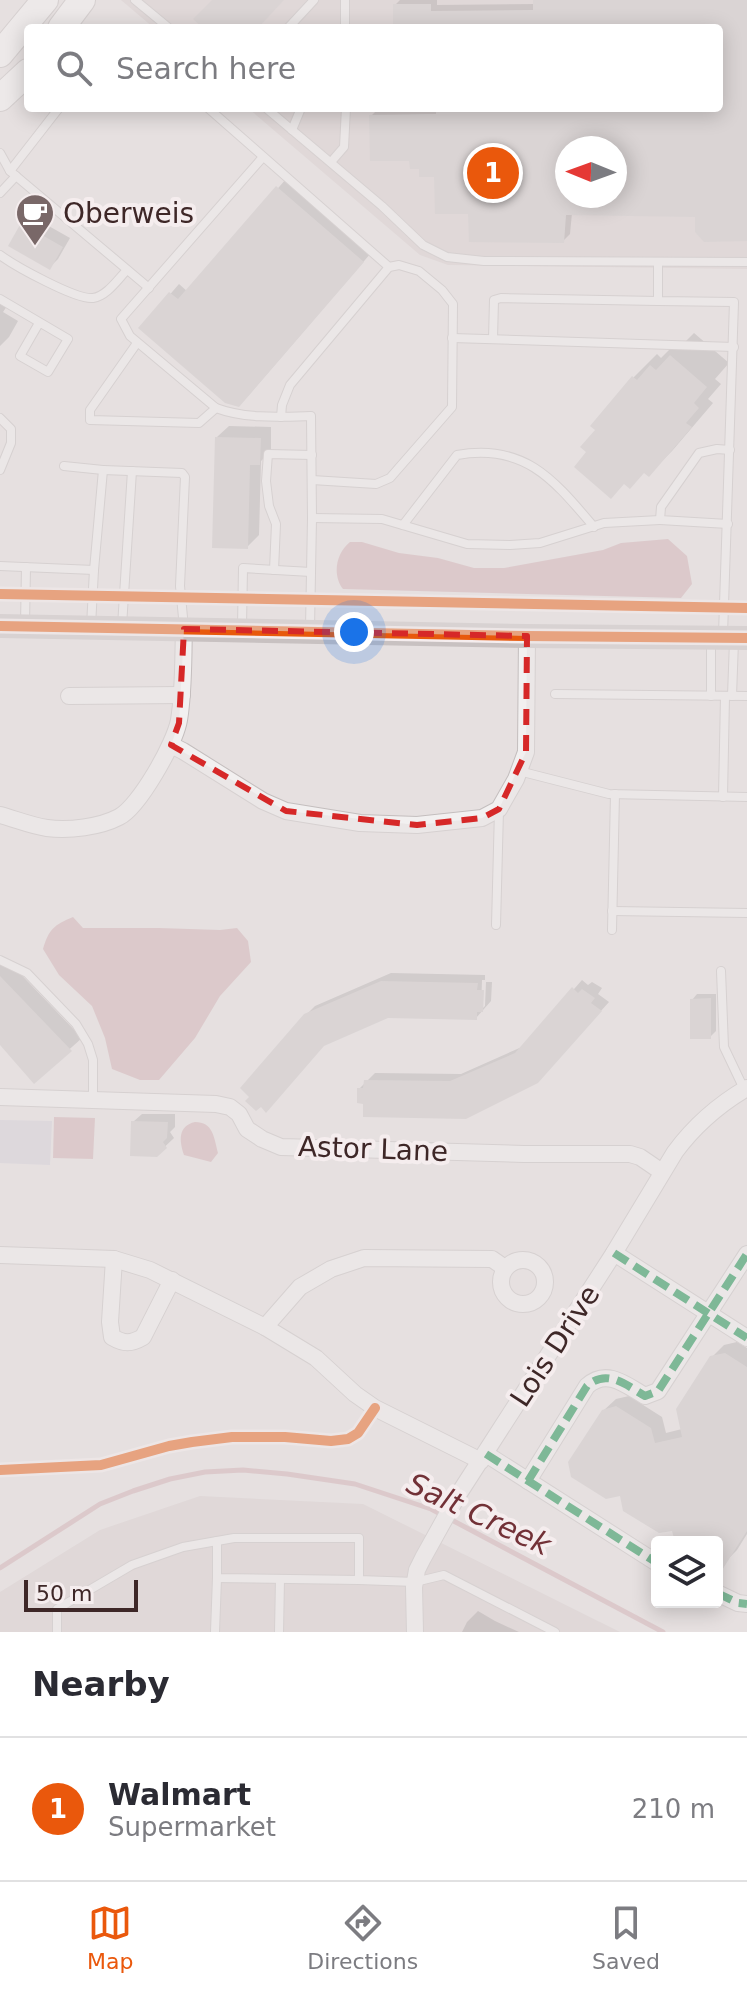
<!DOCTYPE html>
<style>
:root{--surface:#fff;--page:#f2f2f3;--text:#2b2b33;--muted:#7c7c81;--line:#e1e1e2;--accent:#ea580c}
body{margin:0;font-family:"DejaVu Sans",sans-serif;background:var(--page);color:var(--text)}
.controls{position:absolute;right:24px;bottom:24px;display:grid;overflow:hidden;border-radius:8px;box-shadow:0 4px 20px #0003}
.controls button{width:72px;height:72px;display:grid;place-items:center;padding:0;border:0;border-bottom:2px solid var(--line);background:var(--surface);color:var(--text);font:40px sans-serif}
.compass{position:absolute;left:555px;top:136px;width:72px;height:72px;border-radius:50%;background:var(--surface);box-shadow:0 4px 20px #0003;rotate:271deg}
.scale{position:absolute;left:24px;bottom:20px;width:114px;box-sizing:border-box;padding-left:8px;border:4px solid #3e2727;border-top:0;font-size:22px;line-height:28px;white-space:nowrap;color:#3e2727;-webkit-text-stroke:6px #f5edee;paint-order:stroke}
.you{position:absolute;left:354px;top:632px;width:28px;height:28px;margin:-20px;border:6px solid #fff;border-radius:50%;background:#1a73e8;box-shadow:0 0 0 12px #1a73e833}
.badge{display:grid;place-items:center;width:52px;height:52px;border-radius:50%;background:var(--accent);color:#fff;font-size:26px;font-weight:700}
.pin{position:absolute;translate:-50% -50%;border:4px solid #fff;box-shadow:0 2px 8px #0006}
.list{margin:0;padding:0;list-style:none}
h2{display:flex;justify-content:space-between;align-items:center;height:104px;margin:0;padding:0 32px;font-size:34px}
h2 small{font-size:26px;font-weight:400;color:var(--muted)}
.list li{display:grid;grid-template-columns:52px 1fr auto;gap:24px;align-items:center;box-sizing:border-box;height:144px;padding:0 32px;border-top:2px solid var(--line)}
.list b{display:block;font-size:30px;white-space:nowrap}
.list p{margin:0;font-size:26px;white-space:nowrap;color:var(--muted)}
.list em{font-size:26px;font-style:normal;color:var(--muted)}
.icon{flex:none;width:44px;height:44px;fill:none;stroke:currentColor;stroke-width:2;stroke-linecap:round;stroke-linejoin:round}
.map{position:relative;flex:none;width:747px;height:1632px;overflow:hidden}
.search{position:absolute;background:var(--surface);box-shadow:0 4px 20px #0003;left:24px;right:24px;top:24px;height:88px;display:flex;align-items:center;gap:20px;box-sizing:border-box;padding:0 28px;border-radius:8px;color:var(--muted);font-size:30px}
.sheet{height:248px;background:var(--surface)}
nav{display:flex;justify-content:space-around;align-items:center;box-sizing:border-box;height:112px;border-top:2px solid var(--line);background:var(--surface);font-size:22px;color:var(--muted)}
nav a{display:grid;justify-items:center;gap:4px}
nav .on{color:var(--accent)}
.map>svg:first-child{display:block}
</style>
<div class="map">
<svg width="747" height="1632" viewBox="0 0 747 1632">
<rect width="100%" height="100%" fill="#e6e0e0"/>
<g fill="#d9cece" fill-rule="evenodd">
<path d="M 121,0 L 747,0 L 747,269 L 448,265 L 420,255 L 248,108 L 719,108 L 719,28 L 154,28 ZM 567,148 L 615,148 L 615,196 L 567,196 Z"/>
<path d="M 200,1496 L 363,1504 L 620,1632 L 0,1632 L 0,1592 L 100,1530 Z"/>
</g>
<path fill="#d2ced8" d="M 0,1120 L 52,1121 L 50,1165 L 0,1163 Z"/>
<g fill="#d1aeb2">
<path d="M 668,539 L 687,556 L 692,584 L 681,598 L 343,589 C 332,575 336,553 350,542 L 362,542 L 399,553 L 438,558 L 474,568 L 504,568 L 603,550 L 621,543 Z"/>
<path d="M 73,917 L 83,928 L 159,928 L 220,930 L 237,928 L 248,941 L 251,962 L 220,996 L 195,1038 L 159,1080 L 140,1080 L 112,1069 L 105,1038 L 92,1006 L 59,975 L 43,949 C 49,929 54,925 73,917 Z"/>
<path d="M 54,1117 L 95,1118 L 93,1159 L 53,1158 Z"/>
<path d="M 195,1122 C 213,1122 214,1137 218,1153 L 211,1162 L 184,1155 C 179,1140 178,1126 195,1122 Z"/>
</g>
<g fill="#0003" fill-rule="evenodd">
<path d="M 400,0 L 437,0 L 437,5 L 535,4 L 535,0 L 747,0 L 747,239 L 697,215 L 572,213 L 570,234 L 563,241 L 470,212 L 436,175 L 421,167 L 371,116 L 378,109 L 719,108 L 719,28 L 395,28 L 395,5 ZM 567,148 L 615,148 L 615,196 L 567,196 Z"/>
<path d="M 286,179 L 371,253 L 248,396 L 141,328 L 179,284 L 188,292 Z"/>
<path d="M 31,216 L 70,238 L 58,259 L 49,268 L 23,224 Z"/>
<path d="M 0,302 L 7,306 L 3,312 L 18,321 L 9,337 L 0,346 Z"/>
<path d="M 694,333 L 729,363 L 715,379 L 721,384 L 708,399 L 713,403 L 672,451 L 649,474 L 589,452 L 634,377 L 657,354 L 661,358 L 675,344 L 679,348 Z"/>
<path d="M 229,426 L 271,427 L 271,451 L 261,461 L 259,535 L 247,547 L 217,437 Z"/>
<path d="M 0,958 L 10,963 L 82,1038 L 34,1081 L 0,1042 Z"/>
<path d="M 391,973 L 485,975 L 485,980 L 482,980 L 481,1010 L 485,1006 L 486,982 L 492,982 L 491,1001 L 476,1018 L 306,1015 L 315,1006 Z"/>
<path d="M 582,980 L 588,985 L 592,982 L 602,988 L 598,994 L 609,1002 L 546,1072 L 365,1102 L 359,1089 L 375,1073 L 461,1074 L 524,1046 Z"/>
<path d="M 697,994 L 716,994 L 716,1031 L 710,1037 L 692,1000 Z"/>
<path d="M 142,1114 L 175,1114 L 175,1127 L 170,1132 L 174,1138 L 156,1155 L 133,1122 Z"/>
<path d="M 737,1342 L 747,1348 L 747,1534 L 737,1550 L 725,1562 L 717,1564 L 717,1542 L 677,1542 L 674,1528 L 603,1411 L 616,1399 L 629,1396 L 662,1417 L 666,1433 L 682,1429 L 712,1357 L 724,1345 Z"/>
<path d="M 478,1611 L 495,1621 L 519,1632 L 462,1632 L 467,1622 Z"/>
</g>
<g fill="none" stroke-linecap="round" stroke-linejoin="round">
<path stroke="#d1aeb2" stroke-width="5" d="M 0,1568 L 100,1504 L 133,1491 L 170,1479 L 205,1472 L 243,1470 L 287,1474 L 355,1484 L 431,1509 L 663,1632"/>
</g>
<g fill="#ccc6c6" fill-rule="evenodd">
<path d="M 212,0 L 284,0 L 258,28 L 203,28 L 193,19 Z"/>
<path d="M 533,0 L 747,0 L 747,241 L 704,242 L 695,232 L 695,217 L 566,215 L 564,243 L 469,242 L 468,214 L 435,214 L 434,177 L 419,177 L 419,169 L 410,169 L 409,161 L 370,161 L 369,115 L 436,114 L 436,108 L 719,108 L 719,28 L 393,28 L 393,4 L 431,4 L 431,11 L 533,10 ZM 567,148 L 615,148 L 615,196 L 567,196 Z"/>
<path d="M 276,186 L 364,262 L 239,407 L 225,403 L 138,328 L 169,292 L 178,299 Z"/>
<path d="M 21,223 L 63,247 L 50,270 L 8,246 Z"/>
<path d="M 670,355 L 707,387 L 694,403 L 699,408 L 686,423 L 692,427 L 649,477 L 644,473 L 630,489 L 624,484 L 611,499 L 574,467 L 586,452 L 580,447 L 595,430 L 590,426 L 632,376 L 637,380 L 650,365 L 656,370 Z"/>
<path d="M 215,437 L 261,438 L 260,465 L 250,465 L 248,549 L 212,548 Z"/>
<path d="M 0,976 L 72,1051 L 34,1084 L 0,1045 Z"/>
<path d="M 381,981 L 478,983 L 477,990 L 484,990 L 483,1012 L 477,1012 L 477,1020 L 388,1018 L 324,1046 L 266,1113 L 261,1107 L 256,1111 L 245,1101 L 249,1097 L 240,1088 L 304,1014 Z"/>
<path d="M 572,987 L 578,993 L 582,989 L 595,998 L 591,1003 L 602,1011 L 538,1083 L 466,1119 L 363,1117 L 363,1104 L 357,1103 L 357,1088 L 363,1088 L 364,1080 L 450,1081 L 515,1053 Z"/>
<path d="M 711,998 L 711,1039 L 690,1039 L 690,999 Z"/>
<path d="M 131,1121 L 168,1122 L 167,1138 L 163,1142 L 167,1148 L 157,1157 L 130,1156 Z"/>
<path d="M 725,1353 L 747,1367 L 747,1531 L 717,1578 L 717,1542 L 675,1542 L 672,1531 L 659,1533 L 623,1511 L 620,1496 L 606,1499 L 571,1477 L 568,1462 L 602,1410 L 616,1406 L 651,1428 L 655,1443 L 682,1437 L 676,1409 L 710,1356 Z"/>
</g>
<g fill="none" stroke-linecap="round" stroke-linejoin="round">
<defs>
<g id="service">
<path d="M 135,0 L 169,28"/>
<path d="M 345,0 L 345,28"/>
<path d="M 288,28 L 314,0"/>
<path d="M 208,108 L 389,267"/>
<path d="M 266,108 L 382,206 L 423,245 L 447,257 L 484,261 L 747,262"/>
<path d="M 292,130 L 301,108"/>
<path d="M 0,153 L 10,171 L 149,288"/>
<path d="M 263,157 L 121,319 L 130,336 L 216,408 C 245,419 280,417 311,416 L 312,518 L 310,628"/>
<path d="M 331,162 L 344,147 L 346,108"/>
<path d="M 10,171 L 59,108"/>
<path d="M 0,193 L 16,176"/>
<path d="M 0,255 C 15,266 76,300 93,298 C 107,296 118,279 127,270"/>
<path d="M 658,262 L 658,301 L 734,302 L 723,635"/>
<path d="M 0,299 L 68,339 L 48,372 L 20,356 L 39,323"/>
<path d="M 452,338 L 734,347"/>
<path d="M 493,339 L 494,300 L 501,298 L 658,301"/>
<path d="M 137,343 L 90,410 L 90,420 L 199,423 L 216,408"/>
<path d="M 281,417 L 282,405 L 290,385 L 389,267 L 399,265 L 419,271 L 442,290 L 453,304 L 452,407 L 390,478 L 376,484 L 312,480"/>
<path d="M 0,418 L 11,429 L 11,443 L 0,470"/>
<path d="M 64,466 L 103,470 L 94,570 L 91,626"/>
<path d="M 103,470 L 182,473 L 185,477 L 180,586 L 184,628"/>
<path d="M 312,518 L 382,519 L 467,544 L 510,545 L 540,543 L 604,523 L 660,520"/>
<path d="M 728,524 L 660,520 L 661,507 L 699,453 L 717,449 L 730,450"/>
<path d="M 403,525 L 457,455 C 525,443 554,480 594,527"/>
<path d="M 0,566 L 94,570"/>
<path d="M 274,570 L 276,524 L 269,506 L 266,481 L 268,454 L 312,455"/>
<path d="M 25,625 L 26,567"/>
<path d="M 122,626 L 132,471"/>
<path d="M 242,627 L 243,568 L 311,572"/>
<path d="M 555,694 L 747,696"/>
<path d="M 711,696 L 711,642"/>
<path d="M 732,696 L 734,641"/>
<path d="M 519,771 L 609,794 L 747,797"/>
<path d="M 723,797 L 725,696"/>
<path d="M 612,911 L 747,913"/>
<path d="M 496,925 L 499,810"/>
<path d="M 612,930 L 615,794"/>
<path d="M 0,960 L 27,973 L 76,1024 L 88,1044 L 93,1060 L 93,1099"/>
<path d="M 721,971 L 724,1047 L 744,1089"/>
<path d="M 217,1541 L 217,1578 L 359,1580"/>
<path d="M 57,1632 L 57,1609 L 132,1565 L 183,1547 L 234,1538 L 359,1538 L 359,1580 L 415,1582 L 444,1575 L 555,1632"/>
<path d="M 215,1632 L 217,1578"/>
<path d="M 279,1632 L 280,1579"/>
</g>
<g id="minor">
<path d="M 69,696 L 182,695"/>
<path d="M 171,745 L 183,751 L 263,801 L 286,811 L 360,823 L 417,825 L 482,818 L 499,809 L 516,779 L 526,752 L 527,636"/>
<path d="M 0,815 C 15,819 32,826 47,828 C 69,831 100,827 119,817 C 139,807 175,743 179,720 C 184,690 183,659 184,629"/>
<path d="M 0,1097 L 216,1104 L 230,1107 L 239,1114 L 247,1129 L 262,1139 L 281,1147 L 524,1154 L 630,1154 L 640,1157 L 662,1172"/>
<path d="M 614,1253 L 747,1338"/>
<path d="M 0,1255 L 114,1259 L 150,1270 L 265,1327 L 316,1358 L 355,1394 L 375,1408 L 481,1461"/>
<path d="M 114,1259 L 110,1322 L 112,1337 C 124,1344 131,1344 143,1337 L 172,1280"/>
<circle cx="523" cy="1282" r="22"/>
<path d="M 265,1327 L 300,1287 L 331,1269 L 364,1258 L 492,1259 L 505,1268"/>
<path d="M 486,1454 L 657,1563"/>
<path d="M 528,1481 L 587,1386 C 607,1368 626,1385 645,1396 L 658,1391 L 747,1254"/>
<path d="M 717,1593 L 738,1603 L 747,1604"/>
<path d="M 415,1632 L 414,1587 L 417,1570 L 423,1558 L 458,1495 L 614,1253 L 675,1152 C 695,1125 718,1105 747,1088"/>
</g>
<g id="primary">
<path d="M 61,28 L 82,0"/>
<path d="M 0,54 L 45,0"/>
<path d="M 0,98 L 28,72"/>
</g>
</defs>
<use href="#service" stroke="#c4bebe" stroke-width="10"/>
<use href="#minor" stroke="#c4bebe" stroke-width="18"/>
<use href="#primary" stroke="#c3bcbc" stroke-width="28"/>
<use href="#service" stroke="#f2f0f0" stroke-width="8"/>
<use href="#minor" stroke="#f2f0f0" stroke-width="16"/>
<path stroke="#c8c1c1" stroke-width="24" d="M 0,626 L 527,636 L 747,638"/>
<use href="#primary" stroke="#f6f4f4" stroke-width="26"/>
<g stroke="#00873e" stroke-width="8" stroke-dasharray="16 8" stroke-linecap="butt">
<path d="M 614,1253 L 747,1338"/>
<path d="M 486,1454 L 657,1563"/>
<path d="M 528,1481 L 587,1386 C 607,1368 626,1385 645,1396 L 658,1391 L 747,1254"/>
<path d="M 717,1593 L 738,1603 L 747,1604"/>
</g>
<defs>
<g id="cycleway">
<path d="M 0,594 L 747,608"/>
<path d="M 0,626 L 527,636 L 747,638"/>
<path d="M 0,1470 L 101,1465 L 169,1446 L 192,1442 L 232,1437 L 285,1437 L 331,1441 L 348,1439 L 358,1433 L 375,1408"/>
</g>
</defs>
<use href="#cycleway" stroke="#f5edee" stroke-width="15"/>
<use href="#cycleway" stroke="#e8590c" stroke-width="10"/>
</g>
<path d="M0 0H747V1632H0ZM 184,629 L 527,636 L 526,752 L 499,809 L 482,818 L 417,825 L 286,811 L 171,745 L 179,723 Z" fill="#e6e0e0" fill-opacity=".55" fill-rule="evenodd"/>
<path fill="none" stroke="#d62828" stroke-width="6" stroke-dasharray="16 10" stroke-linejoin="round" d="M 184,629 L 527,636 L 526,752 L 499,809 L 482,818 L 417,825 L 286,811 L 171,745 L 179,723 Z"/>
<defs>
<symbol id="cafe-pin" viewBox="-11 -11 22 30"><path d="M0 17L-7.5 6A9.5 9.5 0 1 1 7.5 6Z" fill="#796868" stroke="#f5edee"/><path d="M-5.5-4.5H6V0H3Q3 3.5 0 3.5H-2.5Q-5.5 3.5-5.5 0ZM3-3.2v2h1.7v-2ZM-6 4.5H4V6H-6Z" fill="#fff"/></symbol>
</defs>
<g fill-rule="evenodd">
<use href="#cafe-pin" x="13" y="191" width="44" height="60"/>
</g>
<g text-anchor="middle" dominant-baseline="central" stroke-width="8" stroke-linejoin="round" paint-order="stroke">
<g font-size="28" fill="#3e2727" stroke="#f5edee" text-anchor="start">
<text x="63" y="213">Oberweis</text>
</g>
<g font-size="28" fill="#3e2727" stroke="#f5edee">
<text transform="translate(373 1149) rotate(2)">Astor Lane</text>
<text transform="translate(555 1346) rotate(-57)">Lois Drive</text>
</g>
<g font-size="30" font-style="italic" fill="#723137" stroke="#f5edee">
<text transform="translate(479 1514) rotate(25)">Salt Creek</text>
</g>
</g>
</svg>
<div class="controls">
<button><svg class="icon" aria-label="layers" viewBox="0 0 24 24"><path d="M12 4l9 5-9 5-9-5zM3 14l9 5 9-5"/></svg></button>
</div>
<svg class="compass" viewBox="-18 -18 36 36"><path d="M0-13l5 13h-10z" fill="#e53935"/><path d="M0 13l5-13h-10z" fill="#7c7c81"/></svg>
<div class="scale">50 m</div>
<div class="you"></div>
<div class="pin badge" style="left:493px;top:173px">1</div>
<div class="search"><svg class="icon" aria-label="search" viewBox="0 0 24 24"><circle cx="10" cy="10" r="6"/><path d="M15 15l6 6"/></svg>Search here</div>
</div>
<section class="sheet">
<h2>Nearby<small></small></h2>
<ul class="list">
<li><span class="badge">1</span><div><b>Walmart</b><p>Supermarket</p></div><em>210 m</em></li>
</ul>
</section>
<nav>
<a class="on"><svg class="icon" aria-label="map" viewBox="0 0 24 24"><path d="M3 6l6-2 6 2 6-2v14l-6 2-6-2-6 2zM9 4v14M15 6v14"/></svg>Map</a>
<a><svg class="icon" aria-label="directions" viewBox="0 0 24 24"><path d="M12 3l9 9-9 9-9-9zM9 14v-3h6M13 9l2 2-2 2"/></svg>Directions</a>
<a><svg class="icon" aria-label="saved" viewBox="0 0 24 24"><path d="M7 4h10v16l-5-4-5 4z"/></svg>Saved</a>
</nav>
